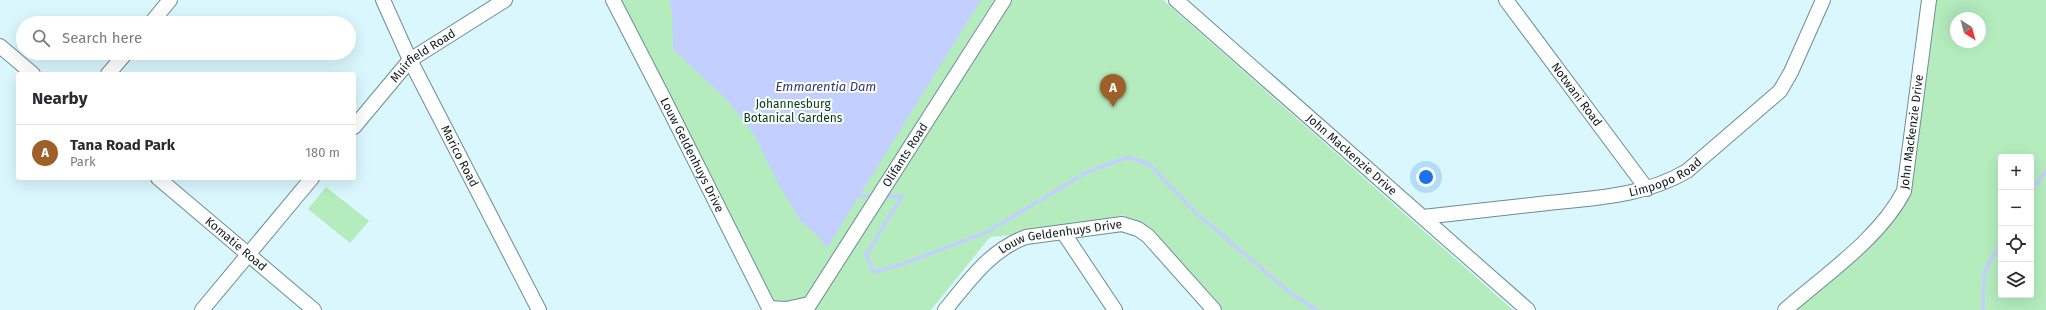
<!DOCTYPE html>
<meta charset="utf-8">
<style>
:root{--surface:#fff;--page:#f7f7f7;--text:#2b2b33;--muted:#7c7c81;--line:#e1e1e2;--accent:#9f5f29}
body{margin:0;font-family:"Fira Sans",sans-serif;background:var(--page);color:var(--text)}
.controls{position:absolute;right:12px;bottom:12px;display:grid;overflow:hidden;border-radius:4px;box-shadow:0 4px 16px #0002}
.controls button{width:36px;height:36px;display:grid;place-items:center;padding:0;border:0;border-bottom:1px solid var(--line);background:var(--surface);color:var(--text);font:20px sans-serif}
.compass{position:absolute;left:1950px;top:12px;width:36px;height:36px;border-radius:50%;background:var(--surface);box-shadow:0 4px 16px #0002;rotate:144deg}
.you{position:absolute;left:1426px;top:177px;width:14px;height:14px;margin:-10px;border:3px solid #fff;border-radius:50%;background:#1a73e8;box-shadow:0 0 0 6px #1a73e833}
.badge{display:grid;place-items:center;width:26px;height:26px;border-radius:50%;background:var(--accent);color:#fff;font-size:13px;font-weight:700}
.pin{position:absolute;translate:-50% -33px;filter:drop-shadow(0 1px 2px #0008)}
.pin::after{content:'';position:absolute;top:21px;width:14px;height:12px;background:inherit;clip-path:polygon(0 0,100% 0,50% 100%)}
.list{margin:0;padding:0;list-style:none}
h2{display:flex;justify-content:space-between;align-items:center;height:52px;margin:0;padding:0 16px;font-size:17px}
h2 small{font-size:13px;font-weight:400;color:var(--muted)}
.list li{display:grid;grid-template-columns:26px 1fr auto;gap:12px;align-items:center;box-sizing:border-box;height:56px;padding:0 16px;border-top:1px solid var(--line)}
.list b{display:block;font-size:15px;white-space:nowrap}
.list p{margin:0;font-size:13px;white-space:nowrap;color:var(--muted)}
.list em{font-size:13px;font-style:normal;color:var(--muted)}
.icon{flex:none;width:22px;height:22px;fill:none;stroke:currentColor;stroke-width:2;stroke-linecap:round;stroke-linejoin:round}
.map{position:relative;flex:none;width:2046px;height:310px;overflow:hidden}
.search{position:absolute;background:var(--surface);box-shadow:0 4px 16px #0002;left:16px;top:16px;width:340px;height:44px;display:flex;align-items:center;gap:10px;box-sizing:border-box;padding:0 14px;border-radius:22px;color:var(--muted);font-size:15px}
.panel{position:absolute;background:var(--surface);box-shadow:0 4px 16px #0002;left:16px;top:72px;width:340px;height:108px;border-radius:4px}
.map>svg:first-child{display:block}
</style>
<div class="map">
<svg width="2046" height="310" viewBox="0 0 2046 310">
<rect width="100%" height="100%" fill="#d9f7fd"/>
<g fill="#b4ecbe" fill-rule="evenodd">
<path d="M 609,0 L 994,0 L 798,310 L 773,310 Z"/>
<path d="M 1011,0 L 1163,0 L 1513,310 L 1209,310 L 1124,215 L 1059,230 L 990,237 L 931,310 L 812,310 Z"/>
<path d="M 1924,0 L 2046,0 L 2046,310 L 1778,310 L 1878,226 L 1903,189 ZM 1956,18 L 1980,18 L 1980,42 L 1956,42 ZM 2001,157 L 2031,157 L 2031,295 L 2001,295 Z"/>
<path d="M 326,187 L 369,221 L 350,243 L 308,209 Z"/>
</g>
<path fill="#c3cfff" d="M 669,0 L 981,0 L 827,248 L 816,234 L 801,222 L 777,181 L 753,132 L 726,99 L 673,49 L 672,10 Z"/>
<g fill="none" stroke-linecap="round" stroke-linejoin="round">
<g stroke="#c3cfff" stroke-width="3.5">
<path d="M 2031,191 L 2046,171"/>
<path d="M 855,196 L 874,196"/>
<path d="M 883,196 L 902,196 L 866,255 L 874,272 L 900,265 L 987,232 L 1087,172 L 1129,157 L 1150,165 L 1195,212 L 1289,292 L 1317,310"/>
<path d="M 1983,310 L 1984,273 L 2001,243"/>
</g>
<defs>
<g id="street">
<path id="s1" d="M 383,0 L 410,60 L 539,310"/>
<path id="s2" d="M 613,0 L 663,97 L 770,310"/>
<path id="s3" d="M 1176,0 L 1528,310"/>
<path id="s4" d="M 1506,0 L 1647,189"/>
<path d="M 151,23 L 170,0"/>
<path d="M 0,46 L 33,74"/>
<path d="M 108,74 L 126,53"/>
<path id="s5" d="M 354,127 L 410,60 L 505,0"/>
<path id="s6" d="M 158,178 L 314,310"/>
<path id="s7" d="M 1423,217 C 1465,212 1506,208 1548,203 C 1596,198 1645,196 1687,171 L 1780,91 L 1791,72 L 1823,0"/>
<path d="M 1063,232 L 1115,310"/>
<path d="M 769,308 L 786,309 L 809,304"/>
<path d="M 202,310 L 312,178"/>
<path id="s8" d="M 806,310 L 1004,0"/>
<path id="s9" d="M 945,310 C 969,281 990,250 1026,237 L 1122,224 L 1138,229 L 1148,236 L 1214,310"/>
<path id="s10" d="M 1785,310 C 1825,275 1880,238 1904,191 L 1929,0"/>
</g>
</defs>
<use href="#street" stroke="#6b8d95" stroke-width="16"/>
<use href="#street" stroke="#fff" stroke-width="14"/>
</g>
<g text-anchor="middle" dominant-baseline="central" stroke-width="4" stroke-linejoin="round" paint-order="stroke">
<g font-size="12" fill="#0e1b1e" stroke="#fff">
<text stroke="none"><textPath href="#s5" startOffset="100">Muirfield Road</textPath></text>
<text stroke="none"><textPath href="#s4" startOffset="118">Notwani Road</textPath></text>
<text stroke="none"><textPath href="#s10" startOffset="229">John Mackenzie Drive</textPath></text>
<text stroke="none"><textPath href="#s1" startOffset="174">Marico Road</textPath></text>
<text stroke="none"><textPath href="#s2" startOffset="174">Louw Geldenhuys Drive</textPath></text>
<text stroke="none"><textPath href="#s8" startOffset="184">Olifants Road</textPath></text>
<text stroke="none"><textPath href="#s3" startOffset="234">John Mackenzie Drive</textPath></text>
<text stroke="none"><textPath href="#s7" startOffset="247">Limpopo Road</textPath></text>
<text stroke="none"><textPath href="#s9" startOffset="144">Louw Geldenhuys Drive</textPath></text>
<text stroke="none"><textPath href="#s6" startOffset="102">Komatie Road</textPath></text>
</g>
<g font-size="12" fill="#00421a" stroke="#fff">
<text x="793" y="104">Johannesburg<tspan x="793" dy="14">Botanical Gardens</tspan></text>
</g>
<g font-size="13" font-style="italic" fill="#2f377b" stroke="#fff">
<text x="826" y="86">Emmarentia Dam</text>
</g>
</g>
</svg>
<div class="controls">
<button>+</button>
<button>−</button>
<button><svg class="icon" aria-label="locate" viewBox="0 0 24 24"><circle cx="12" cy="12" r="6"/><path d="M12 2v4M12 18v4M2 12h4M18 12h4"/></svg></button>
<button><svg class="icon" aria-label="layers" viewBox="0 0 24 24"><path d="M12 4l9 5-9 5-9-5zM3 14l9 5 9-5"/></svg></button>
</div>
<svg class="compass" viewBox="-18 -18 36 36"><path d="M0-13l5 13h-10z" fill="#e53935"/><path d="M0 13l5-13h-10z" fill="#7c7c81"/></svg>
<div class="you"></div>
<div class="pin badge" style="left:1113px;top:107px">A</div>
<div class="search"><svg class="icon" aria-label="search" viewBox="0 0 24 24"><circle cx="10" cy="10" r="6"/><path d="M15 15l6 6"/></svg>Search here</div>
<section class="panel">
<h2>Nearby<small></small></h2>
<ul class="list">
<li><span class="badge">A</span><div><b>Tana Road Park</b><p>Park</p></div><em>180 m</em></li>
</ul>
</section>
</div>
